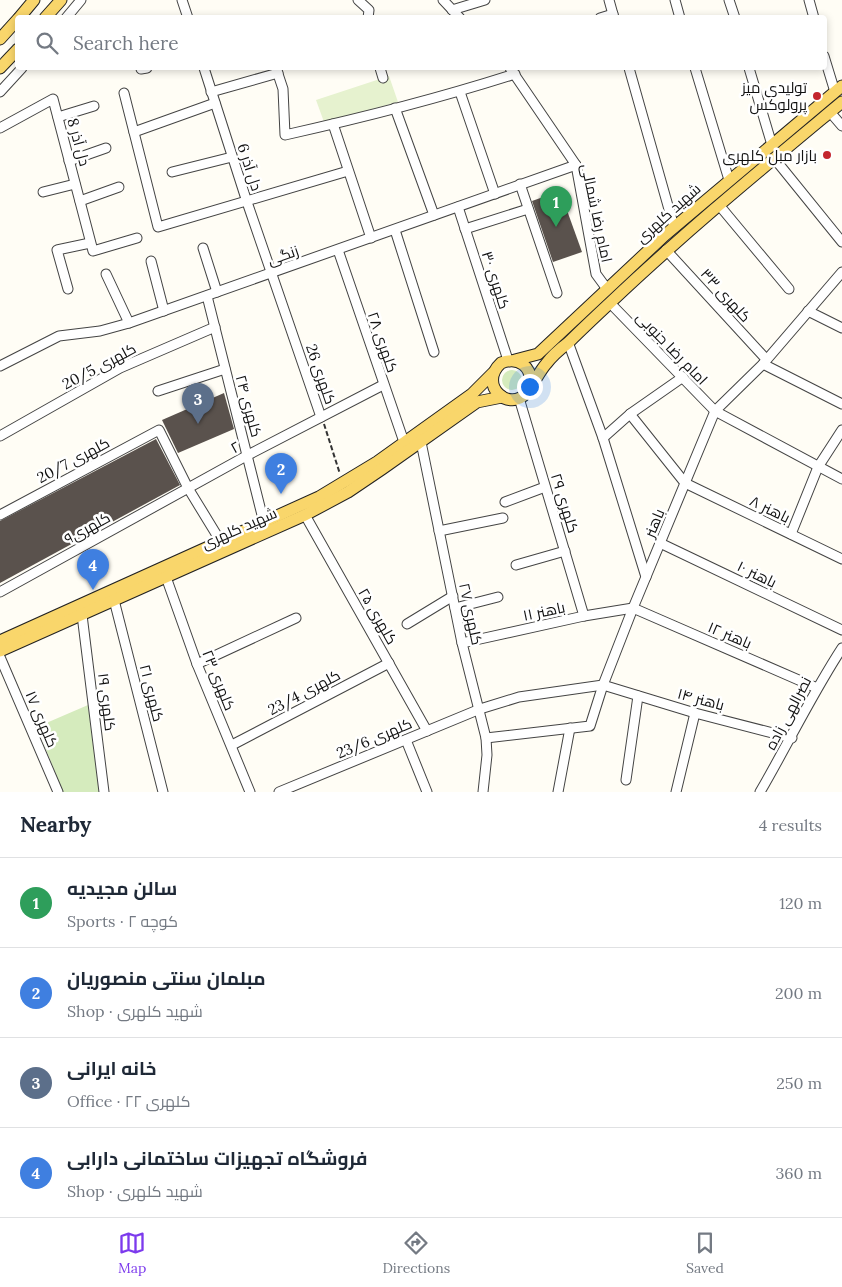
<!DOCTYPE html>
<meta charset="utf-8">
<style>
:root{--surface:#fff;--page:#f2f2f3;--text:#1f2937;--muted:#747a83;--line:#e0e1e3;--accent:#7c3aed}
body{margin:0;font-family:Lora,Cairo,serif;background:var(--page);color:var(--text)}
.you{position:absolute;left:529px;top:386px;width:18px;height:18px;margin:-12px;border:4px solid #fff;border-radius:50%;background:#1a73e8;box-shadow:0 0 0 8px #1a73e833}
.badge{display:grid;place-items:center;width:32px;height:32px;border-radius:50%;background:var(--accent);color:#fff;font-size:16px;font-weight:700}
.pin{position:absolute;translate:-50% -41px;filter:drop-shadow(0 1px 2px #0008)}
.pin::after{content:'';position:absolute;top:26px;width:18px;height:15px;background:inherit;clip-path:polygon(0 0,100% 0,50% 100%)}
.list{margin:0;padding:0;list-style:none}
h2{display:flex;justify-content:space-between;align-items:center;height:65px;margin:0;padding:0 20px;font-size:21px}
h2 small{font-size:16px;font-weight:400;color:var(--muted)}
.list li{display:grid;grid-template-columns:32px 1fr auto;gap:15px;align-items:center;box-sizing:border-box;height:90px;padding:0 20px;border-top:1px solid var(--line)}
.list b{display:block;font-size:19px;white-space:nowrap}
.list p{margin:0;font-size:16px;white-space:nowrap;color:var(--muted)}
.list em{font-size:16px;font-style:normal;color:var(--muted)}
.icon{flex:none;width:28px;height:28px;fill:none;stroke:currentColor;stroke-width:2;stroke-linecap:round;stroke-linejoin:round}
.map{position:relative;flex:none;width:842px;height:792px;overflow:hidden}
.search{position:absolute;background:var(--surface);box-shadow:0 2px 8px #0003;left:15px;right:15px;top:15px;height:55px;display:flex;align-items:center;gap:12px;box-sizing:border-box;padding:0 18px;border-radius:5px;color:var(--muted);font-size:19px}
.sheet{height:425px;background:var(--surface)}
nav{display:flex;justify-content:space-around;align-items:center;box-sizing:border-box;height:70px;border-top:1px solid var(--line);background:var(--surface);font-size:14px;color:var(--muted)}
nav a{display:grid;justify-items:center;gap:2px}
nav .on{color:var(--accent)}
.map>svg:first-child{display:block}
</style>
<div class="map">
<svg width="842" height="792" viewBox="0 0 842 792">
<rect width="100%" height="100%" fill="#fffdf5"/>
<g fill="#d5ebbd">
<circle cx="512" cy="380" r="10"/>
<path d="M 88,705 L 99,792 L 63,792 L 37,727 Z"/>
</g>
<path fill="#e6f2cf" d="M 389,76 L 398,102 L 324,122 L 316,100 Z"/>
<g fill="#5a524d">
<path d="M 560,191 L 582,252 L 553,262 L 532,201 Z"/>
<path d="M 224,393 L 234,429 L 178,453 L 162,420 Z"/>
<path d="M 156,439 L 180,485 L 0,583 L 0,521 Z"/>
</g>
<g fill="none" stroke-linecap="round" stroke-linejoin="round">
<defs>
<g id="minor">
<path d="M 182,0 L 188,18"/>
<path d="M 358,0 L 369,10 L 368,18"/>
<path d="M 443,0 L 460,18"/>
<path d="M 609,0 L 614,18"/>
<path d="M 675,0 L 680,18"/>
<path d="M 729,0 L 735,18"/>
<path d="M 809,0 L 814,18"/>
<path d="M 452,10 L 485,0"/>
<path d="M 66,18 L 81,0"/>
<path d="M 600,18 L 613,14"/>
<path d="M 824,56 L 835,92"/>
<path d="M 204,68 L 247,202 L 321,417"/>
<path d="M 276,68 L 283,89 L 285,135 C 362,118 440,98 515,74"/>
<path d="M 380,68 L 383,78"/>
<path d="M 510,68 L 576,165 L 596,274 L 607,289"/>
<path d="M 629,68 L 674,227"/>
<path d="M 695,68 L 729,180"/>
<path d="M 749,68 L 772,145"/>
<path d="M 141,69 L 147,68"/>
<path d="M 0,92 L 22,68"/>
<path d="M 211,92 L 278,73"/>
<path d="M 460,92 L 495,194"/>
<path d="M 124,93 L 158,227 L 348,171"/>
<path d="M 395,108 L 434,215"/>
<path d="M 830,112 L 842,126"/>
<path d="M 58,117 L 94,106"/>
<path d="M 333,124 L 371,238"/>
<path d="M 0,128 L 53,99 L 93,251 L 137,238"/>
<path d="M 134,132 L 215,103"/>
<path d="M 774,158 L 842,242"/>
<path d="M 69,161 L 106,148"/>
<path d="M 172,172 L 232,157"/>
<path d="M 520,184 L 557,293"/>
<path d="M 43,192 L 75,184"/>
<path d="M 80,201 L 119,187"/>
<path d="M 719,205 L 789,289"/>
<path d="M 458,207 L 508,360"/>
<path d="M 465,229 L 528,209"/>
<path d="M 395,230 L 434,352"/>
<path d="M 203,248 L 217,292"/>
<path d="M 338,250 L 404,442"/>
<path d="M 666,250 L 766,359"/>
<path d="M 151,261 L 164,311"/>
<path d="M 106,274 L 129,323"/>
<path d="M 68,289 L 57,250 L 90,243"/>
<path d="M 207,296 L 264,523"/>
<path d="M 610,303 L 715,411 L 842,479"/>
<path d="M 808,311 L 842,328"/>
<path d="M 568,342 L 603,438 L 646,577"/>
<path d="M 763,364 L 842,404"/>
<path d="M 0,366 L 59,336 L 100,331 L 129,323 L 576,165"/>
<path d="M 158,391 L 225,369"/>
<path d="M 519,398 L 584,616"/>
<path d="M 630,414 L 685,483 L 842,559"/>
<path d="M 0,436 L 120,368 L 215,327"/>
<path d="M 603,438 L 630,414 L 683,377"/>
<path d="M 421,442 L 462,643 L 486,738 L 487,755 L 483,792"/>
<path d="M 505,502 L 545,487"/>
<path d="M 0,515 L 159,430 L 188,488 L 221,542"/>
<path d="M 305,515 L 427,731"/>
<path d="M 439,531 L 503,518"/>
<path d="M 791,534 L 818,467 L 842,430"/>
<path d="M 660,543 L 842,630"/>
<path d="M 516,565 L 565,551"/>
<path d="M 166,577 L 197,664 L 250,792"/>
<path d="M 0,592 L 248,455 L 383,385"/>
<path d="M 114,600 L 163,792"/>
<path d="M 455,608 L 498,597"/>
<path d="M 82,615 L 104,792"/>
<path d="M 407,624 L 453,596"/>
<path d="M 462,643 L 584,616 L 633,608 L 817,688"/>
<path d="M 0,657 L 58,792"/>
<path d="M 197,664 L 296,618"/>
<path d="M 486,738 L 590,726 L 603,685 L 633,608 L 715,411 L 763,364 L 842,272"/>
<path d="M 406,740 L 427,792"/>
<path d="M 232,745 L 389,663"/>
<path d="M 626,780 L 638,696"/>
<path d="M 279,792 L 480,709 L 519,697 L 603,685 L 695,713 L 792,738"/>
<path d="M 558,792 L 570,728"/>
<path d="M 676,792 L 695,713"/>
<path d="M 760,792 C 788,744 812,694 842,648"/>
</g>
<g id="major">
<path d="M 19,18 L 34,0"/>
<path d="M 45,18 L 61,0"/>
<path d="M 0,39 L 18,19"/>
<path d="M 0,68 L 18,49"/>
<path d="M 515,360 L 538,354 L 665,235 L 842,86"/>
<path d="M 530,386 C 533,367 519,356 501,363 C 477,385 510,414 527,392 C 534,384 539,372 546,364 C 552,356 560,349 568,343 C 582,329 597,315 612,301 C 686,231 764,167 842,102"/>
<path d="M 0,641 L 319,497 L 377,462 L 472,394 L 493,373"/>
<path d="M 0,651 L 305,515 L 348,492 L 382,469 L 477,402 L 502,397"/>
</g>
</defs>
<use href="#minor" stroke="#444" stroke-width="11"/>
<use href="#major" stroke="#222" stroke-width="13"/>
<path stroke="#333" stroke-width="2" stroke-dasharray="5 2.5" stroke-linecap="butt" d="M 324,424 L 340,474"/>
<use href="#minor" stroke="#fff" stroke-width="9"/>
<use href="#major" stroke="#f9d66b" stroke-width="11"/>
</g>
<g fill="#c4262e" stroke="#fff" stroke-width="2">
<circle cx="817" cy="96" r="5"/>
<circle cx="827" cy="155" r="5"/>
</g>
<g text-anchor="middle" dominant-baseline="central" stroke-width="5" stroke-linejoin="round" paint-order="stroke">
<g font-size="15" fill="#111" stroke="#fff" text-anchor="end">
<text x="807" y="87">تولیدی میز<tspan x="807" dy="17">پرولوکس</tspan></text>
<text x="817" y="155">بازار مبل کلهری</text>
</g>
<g font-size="15" fill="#111" stroke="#fff">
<text transform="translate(79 142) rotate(75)">دل آذر 8</text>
<text transform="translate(250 167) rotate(72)">دل آذر 6</text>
<text transform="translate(597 213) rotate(78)">امام رضا شمالی</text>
<text transform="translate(668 213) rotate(-42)">شهید کلهری</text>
<text transform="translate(283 255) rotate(-19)">زنگی</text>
<text transform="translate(496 280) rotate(72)">کلهری ۳۰</text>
<text transform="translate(726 295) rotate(48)">کلهری ۳۳</text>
<text transform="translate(383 342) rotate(71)">کلهری ۲۸</text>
<text transform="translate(672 348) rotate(46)">امام رضا جنوبی</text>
<text transform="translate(99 366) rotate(-28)">کلهری 20/5</text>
<text transform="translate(321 374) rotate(71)">کلهری 26</text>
<text transform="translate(249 406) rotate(75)">کلهری ۲۴</text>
<text transform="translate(235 447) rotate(-29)">۲</text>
<text transform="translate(73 460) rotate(-28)">کلهری 20/7</text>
<text transform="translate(565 503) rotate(73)">کلهری ۲۹</text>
<text transform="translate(770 509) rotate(26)">باهنر ۸</text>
<text transform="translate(654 523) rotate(-67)">باهنر</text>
<text transform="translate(87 528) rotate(-29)">کلهری۹</text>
<text transform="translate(239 528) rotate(-24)">شهید کلهری</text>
<text transform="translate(757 574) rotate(26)">باهنر ۱۰</text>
<text transform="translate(544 611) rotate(-12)">باهنر ۱۱</text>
<text transform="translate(471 614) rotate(78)">کلهری ۲۷</text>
<text transform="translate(378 616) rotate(60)">کلهری ۲۵</text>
<text transform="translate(730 635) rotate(23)">باهنر ۱۲</text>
<text transform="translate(219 680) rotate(68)">کلهری ۲۳</text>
<text transform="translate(304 692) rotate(-28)">کلهری 23/4</text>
<text transform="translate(152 693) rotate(76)">کلهری ۲۱</text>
<text transform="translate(701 699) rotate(15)">باهنر ۱۴</text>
<text transform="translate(107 702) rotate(83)">کلهری ۱۹</text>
<text transform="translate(788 713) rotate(-62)">نصرالهی زاده</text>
<text transform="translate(42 719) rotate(67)">کلهری ۱۷</text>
<text transform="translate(374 738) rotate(-23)">کلهری 23/6</text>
</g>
</g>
</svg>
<div class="you"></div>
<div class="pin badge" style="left:556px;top:227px;background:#2e9e5b">1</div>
<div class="pin badge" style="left:281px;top:494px;background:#3f7fe0">2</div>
<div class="pin badge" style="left:198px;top:424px;background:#5c6f8a">3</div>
<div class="pin badge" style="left:93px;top:590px;background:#3f7fe0">4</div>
<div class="search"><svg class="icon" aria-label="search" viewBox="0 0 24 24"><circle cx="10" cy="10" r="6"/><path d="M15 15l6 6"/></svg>Search here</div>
</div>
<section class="sheet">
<h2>Nearby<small>4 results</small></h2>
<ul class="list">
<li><span class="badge" style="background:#2e9e5b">1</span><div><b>سالن مجیدیه</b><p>Sports · ۲ کوچه</p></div><em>120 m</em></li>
<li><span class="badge" style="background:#3f7fe0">2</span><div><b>مبلمان سنتی منصوریان</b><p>Shop · شهید کلهری</p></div><em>200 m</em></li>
<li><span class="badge" style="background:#5c6f8a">3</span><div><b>خانه ایرانی</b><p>Office · کلهری ۲۲</p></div><em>250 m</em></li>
<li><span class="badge" style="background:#3f7fe0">4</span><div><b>فروشگاه تجهیزات ساختمانی دارابی</b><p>Shop · شهید کلهری</p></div><em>360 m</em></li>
</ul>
</section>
<nav>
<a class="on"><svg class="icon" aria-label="map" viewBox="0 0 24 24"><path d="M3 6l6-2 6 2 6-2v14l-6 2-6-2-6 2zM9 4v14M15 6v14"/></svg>Map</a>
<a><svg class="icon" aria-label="directions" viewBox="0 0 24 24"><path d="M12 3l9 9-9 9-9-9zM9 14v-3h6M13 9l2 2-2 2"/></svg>Directions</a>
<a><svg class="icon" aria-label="saved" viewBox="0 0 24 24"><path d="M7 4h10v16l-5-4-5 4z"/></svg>Saved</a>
</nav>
